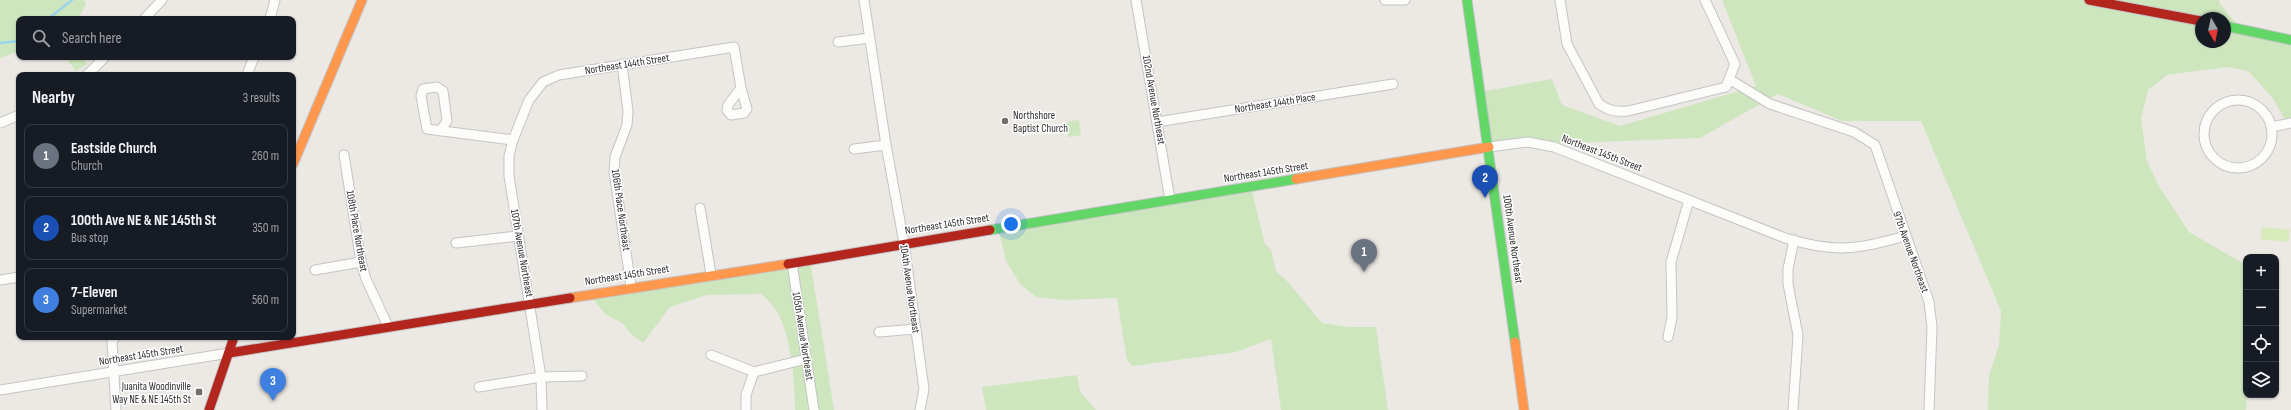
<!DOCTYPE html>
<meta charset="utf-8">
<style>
:root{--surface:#171b24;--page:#20242c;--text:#f1f3f6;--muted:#9ea1a6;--line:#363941;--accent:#d93025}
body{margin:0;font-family:"Sofia Sans Condensed",sans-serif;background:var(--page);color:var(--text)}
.controls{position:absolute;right:12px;bottom:12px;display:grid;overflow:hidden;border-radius:8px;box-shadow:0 1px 3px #0004}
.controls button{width:36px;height:36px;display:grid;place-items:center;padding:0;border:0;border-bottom:1px solid var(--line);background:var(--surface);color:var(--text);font:20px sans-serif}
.compass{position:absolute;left:2195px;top:12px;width:36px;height:36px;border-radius:50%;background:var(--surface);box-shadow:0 1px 3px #0004;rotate:171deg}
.you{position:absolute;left:1011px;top:224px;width:14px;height:14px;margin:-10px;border:3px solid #fff;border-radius:50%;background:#1a73e8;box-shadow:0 0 0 6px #1a73e833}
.badge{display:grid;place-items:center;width:26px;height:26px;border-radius:50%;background:var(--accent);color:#fff;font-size:13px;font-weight:700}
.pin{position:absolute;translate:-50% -33px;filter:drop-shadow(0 1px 2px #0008)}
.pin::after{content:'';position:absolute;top:21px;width:14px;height:12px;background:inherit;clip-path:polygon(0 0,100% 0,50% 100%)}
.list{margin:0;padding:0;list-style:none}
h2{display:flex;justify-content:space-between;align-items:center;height:52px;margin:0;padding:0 16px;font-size:17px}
h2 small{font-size:13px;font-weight:400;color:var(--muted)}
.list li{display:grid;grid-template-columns:26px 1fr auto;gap:12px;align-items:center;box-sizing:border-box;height:64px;margin:0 8px 8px;padding:0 8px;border:1px solid var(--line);border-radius:8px}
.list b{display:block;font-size:15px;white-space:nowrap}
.list p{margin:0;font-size:13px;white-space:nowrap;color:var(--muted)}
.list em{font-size:13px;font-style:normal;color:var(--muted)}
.icon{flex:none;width:22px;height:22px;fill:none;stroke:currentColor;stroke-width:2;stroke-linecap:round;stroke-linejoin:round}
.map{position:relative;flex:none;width:2291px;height:410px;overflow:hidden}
.search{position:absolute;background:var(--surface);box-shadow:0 1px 3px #0004;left:16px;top:16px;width:280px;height:44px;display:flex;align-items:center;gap:10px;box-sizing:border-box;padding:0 14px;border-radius:8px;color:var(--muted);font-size:15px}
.panel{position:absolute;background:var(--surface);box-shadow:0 1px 3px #0004;left:16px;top:72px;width:280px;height:268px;border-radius:8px}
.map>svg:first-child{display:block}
</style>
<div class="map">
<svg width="2291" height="410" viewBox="0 0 2291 410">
<rect width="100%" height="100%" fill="#ece8e4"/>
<g fill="#cee6be" fill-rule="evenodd">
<path d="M 0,0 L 84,0 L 86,4 L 78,19 L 19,19 L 19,51 L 0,58 Z"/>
<path d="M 1722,0 L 2219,0 L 2220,4 L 2241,29 L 2291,39 L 2291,123 L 2287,123 L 2272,97 L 2248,71 L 2227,67 L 2167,75 L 2148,90 L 2141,119 L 2147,161 L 2160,188 L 2189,232 L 2246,265 L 2247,395 L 2246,410 L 1988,410 L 1989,375 L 1999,345 L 2001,311 L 1921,121 L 1842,121 L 1778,94 L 1700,138 L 1489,146 L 1480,92 L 1552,79 L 1562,105 L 1620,126 L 1756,86 ZM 2201,18 L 2225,18 L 2225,42 L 2201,42 Z"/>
<path d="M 65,57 L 82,57 L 87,64 L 76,71 Z"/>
<path d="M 1079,120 L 1081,135 L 1068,137 L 1066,125 L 1069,121 Z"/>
<path d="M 1251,187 L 1265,244 L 1271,250 L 1276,271 L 1287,281 L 1322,323 L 1349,327 L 1376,327 L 1388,410 L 1281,410 L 1271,339 L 1236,352 L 1133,366 L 1127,361 L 1117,298 L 1064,300 L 1036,297 L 1020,284 L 1006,261 L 998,228 Z"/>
<path d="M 810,259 L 834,410 L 795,410 C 795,382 791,338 778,313 C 774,306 767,300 762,294 L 707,295 L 670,307 L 643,343 L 632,335 L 622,323 L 605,314 L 589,294 Z"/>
<path d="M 1077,375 L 1080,391 L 1096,410 L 986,410 L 982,387 Z"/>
</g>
<path fill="#d9eabb" d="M 2262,227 L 2290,230 L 2288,242 L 2260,239 Z"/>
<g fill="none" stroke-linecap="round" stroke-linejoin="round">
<g stroke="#99d6ec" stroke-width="2.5">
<path d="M 48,19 L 72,0"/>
<path d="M 0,43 L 19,41"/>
</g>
<defs>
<g id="street">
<path d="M 864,0 L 886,145 L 904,243 L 924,389 L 920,410"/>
<path d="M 1136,0 L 1170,200"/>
<path d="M 1385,0 L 1405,0"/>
<path d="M 1560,0 L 1567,44 L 1599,104 C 1609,111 1616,112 1628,111 L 1726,87 L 1735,64 L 1705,0"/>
<path d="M 144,19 L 162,0"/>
<path d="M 270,19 L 275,0"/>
<path d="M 838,42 L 870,38"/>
<path d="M 622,64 L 628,111 L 627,125 L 615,157 L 614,172 L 631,286"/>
<path d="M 87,75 L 105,57"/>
<path d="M 247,75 L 254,57"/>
<path d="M 1729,79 L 1770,104 L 1854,132 L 1875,145 L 1929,302 L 1932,327 L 1929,410"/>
<circle cx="2238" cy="134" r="34"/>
<path d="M 1157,122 L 1393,84"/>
<path d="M 0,123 L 19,115"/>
<path d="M 2271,127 L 2291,123"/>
<path d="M 440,131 L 447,121 L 443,91 L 437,87 L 423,89 L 421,96 L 427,129 L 513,140"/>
<path d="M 1489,147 L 1528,142 L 1554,147 L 1785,238 C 1834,253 1857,250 1905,236"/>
<path d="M 854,149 L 886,145"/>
<path d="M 344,155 L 361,262 L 366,279 L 388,326"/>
<path d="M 700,208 L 711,274"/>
<path d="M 456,243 L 518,236"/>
<path d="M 792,263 L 814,410"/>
<path d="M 315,270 L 361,262"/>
<path d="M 0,280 L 19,277"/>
<path d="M 879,332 L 916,329"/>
<path d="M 115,337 L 112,342 L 116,410"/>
<path d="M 1668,337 L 1672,317 L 1671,262 L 1689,200"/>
<path d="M 711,355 L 754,372 L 806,359"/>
<path d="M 479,387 L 541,377 L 582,376"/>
<path d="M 0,390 L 229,353"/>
<path d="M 542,410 L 541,377 L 509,176 L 509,156 L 513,140 L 529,100 L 543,82 L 559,75 L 734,47 L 741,88 L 728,105 L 727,110 L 731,115 L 744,113 L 747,109 L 741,88"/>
<path d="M 746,410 L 746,395 L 754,372"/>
<path d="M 1793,410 L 1798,335 L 1788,284 L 1788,269 L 1794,240"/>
</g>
<g id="fast">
<path d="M 1467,0 L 1515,342"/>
<path d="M 2225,26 L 2291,40"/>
<path d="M 990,230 L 1296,179"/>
</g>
<g id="slow">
<path d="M 293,164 L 362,0"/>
<path d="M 1296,179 L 1489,147"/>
<path d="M 570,298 L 788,264"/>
<path d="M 1515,342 L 1524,410"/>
</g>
<g id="jam">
<path d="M 2089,0 L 2201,21"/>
<path d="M 788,264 L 990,230"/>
<path d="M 229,353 L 570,298"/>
<path d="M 209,410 L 234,337"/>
</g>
</defs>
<use href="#street" stroke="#c5c4c5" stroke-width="11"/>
<use href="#fast" stroke="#c5c4c5" stroke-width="11"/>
<use href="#slow" stroke="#c5c4c5" stroke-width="11"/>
<use href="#jam" stroke="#c5c4c5" stroke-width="11"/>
<use href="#street" stroke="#fcfcfb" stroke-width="9"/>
<use href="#fast" stroke="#63d668" stroke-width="9"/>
<use href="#slow" stroke="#ff974d" stroke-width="9"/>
<use href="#jam" stroke="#b3261e" stroke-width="9"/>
</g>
<g fill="#706f6e" stroke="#fff" stroke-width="1.5">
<circle cx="1005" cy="121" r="4"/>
<rect x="195" y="388" width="8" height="8" rx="2"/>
</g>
<g text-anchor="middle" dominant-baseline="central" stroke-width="3" stroke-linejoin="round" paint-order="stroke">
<g font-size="11" fill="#2e2e2e" stroke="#fff">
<text transform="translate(627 64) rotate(-9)">Northeast 144th Street</text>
<text transform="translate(1154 100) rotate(80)">102nd Avenue Northeast</text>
<text transform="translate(1275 103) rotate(-9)">Northeast 144th Place</text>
<text transform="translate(1602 153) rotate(21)">Northeast 145th Street</text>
<text transform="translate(1266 172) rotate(-9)">Northeast 145th Street</text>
<text transform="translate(621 210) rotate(82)">106th Place Northeast</text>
<text transform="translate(947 224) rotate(-9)">Northeast 145th Street</text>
<text transform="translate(357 231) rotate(80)">108th Place Northeast</text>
<text transform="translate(1513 239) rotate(82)">100th Avenue Northeast</text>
<text transform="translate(1911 252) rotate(70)">97th Avenue Northeast</text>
<text transform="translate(522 253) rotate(80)">107th Avenue Northeast</text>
<text transform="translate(627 275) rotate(-9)">Northeast 145th Street</text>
<text transform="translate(910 289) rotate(82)">104th Avenue Northeast</text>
<text transform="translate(803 336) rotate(81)">105th Avenue Northeast</text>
<text transform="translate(141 355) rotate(-9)">Northeast 145th Street</text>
</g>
<g font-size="11" fill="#2e2e2e" stroke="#fff" text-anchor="start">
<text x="1013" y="115">Northshore<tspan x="1013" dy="13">Baptist Church</tspan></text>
<text x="191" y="386" text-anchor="end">Juanita Woodinville<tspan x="191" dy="13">Way NE &amp; NE 145th St</tspan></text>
</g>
</g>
</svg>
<div class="controls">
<button>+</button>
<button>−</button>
<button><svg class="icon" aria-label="locate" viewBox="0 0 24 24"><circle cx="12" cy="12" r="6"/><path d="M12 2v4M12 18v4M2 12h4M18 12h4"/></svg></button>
<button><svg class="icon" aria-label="layers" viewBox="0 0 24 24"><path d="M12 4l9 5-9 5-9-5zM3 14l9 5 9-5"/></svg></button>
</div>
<svg class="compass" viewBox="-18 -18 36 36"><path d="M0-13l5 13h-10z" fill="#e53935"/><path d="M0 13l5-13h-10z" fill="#9ea1a6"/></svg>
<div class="you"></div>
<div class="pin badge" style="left:1364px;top:272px;background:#6b7280">1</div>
<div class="pin badge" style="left:1485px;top:198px;background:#1a4fb4">2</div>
<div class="pin badge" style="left:273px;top:401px;background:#3f7fe0">3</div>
<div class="search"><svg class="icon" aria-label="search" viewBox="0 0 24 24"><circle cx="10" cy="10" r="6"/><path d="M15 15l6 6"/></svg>Search here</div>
<section class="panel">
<h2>Nearby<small>3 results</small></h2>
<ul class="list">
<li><span class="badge" style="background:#6b7280">1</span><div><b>Eastside Church</b><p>Church</p></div><em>260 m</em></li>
<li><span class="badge" style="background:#1a4fb4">2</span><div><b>100th Ave NE &amp; NE 145th St</b><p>Bus stop</p></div><em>350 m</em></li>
<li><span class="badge" style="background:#3f7fe0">3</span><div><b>7-Eleven</b><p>Supermarket</p></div><em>560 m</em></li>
</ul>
</section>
</div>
